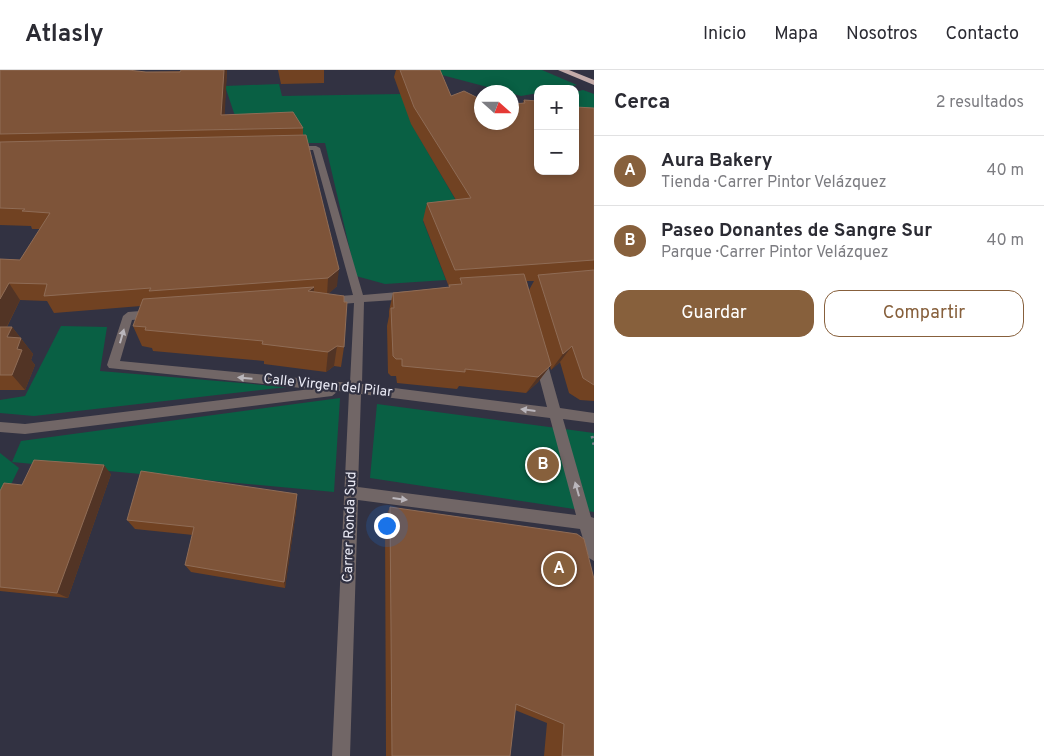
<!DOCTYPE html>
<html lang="es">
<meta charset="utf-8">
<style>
:root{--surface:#fff;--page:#f7f7f7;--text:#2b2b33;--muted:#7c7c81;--line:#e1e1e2;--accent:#87603c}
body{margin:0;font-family:Overpass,sans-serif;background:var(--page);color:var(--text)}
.controls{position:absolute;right:15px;top:15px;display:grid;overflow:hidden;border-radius:10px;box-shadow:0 2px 8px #0003}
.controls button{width:45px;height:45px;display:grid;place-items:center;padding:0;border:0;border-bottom:1px solid var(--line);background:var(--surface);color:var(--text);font:25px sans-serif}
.compass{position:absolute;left:474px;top:15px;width:45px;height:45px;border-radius:50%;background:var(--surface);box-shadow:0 2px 8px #0003;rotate:111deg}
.you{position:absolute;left:386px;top:455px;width:18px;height:18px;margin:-12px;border:4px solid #fff;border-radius:50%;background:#1a73e8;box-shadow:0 0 0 8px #1a73e833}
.badge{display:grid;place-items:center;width:32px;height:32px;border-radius:50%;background:var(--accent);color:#fff;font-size:16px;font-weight:700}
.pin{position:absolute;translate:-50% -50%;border:2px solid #fff;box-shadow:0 1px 5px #0006}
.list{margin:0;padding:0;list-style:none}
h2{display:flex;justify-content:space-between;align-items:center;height:65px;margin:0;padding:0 20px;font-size:21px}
h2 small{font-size:16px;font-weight:400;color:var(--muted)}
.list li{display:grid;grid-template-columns:32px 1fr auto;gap:15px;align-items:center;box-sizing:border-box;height:70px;padding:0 20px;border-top:1px solid var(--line)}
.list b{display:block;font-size:19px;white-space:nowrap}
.list p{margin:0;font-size:16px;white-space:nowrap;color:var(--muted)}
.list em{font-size:16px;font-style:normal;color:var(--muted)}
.actions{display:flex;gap:10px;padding:15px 20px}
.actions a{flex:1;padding:11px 0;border:1px solid var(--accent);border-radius:15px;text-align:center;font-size:18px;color:var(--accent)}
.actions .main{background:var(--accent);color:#fff}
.map{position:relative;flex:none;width:594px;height:686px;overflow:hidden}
header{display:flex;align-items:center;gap:30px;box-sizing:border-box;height:70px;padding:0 25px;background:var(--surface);border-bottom:1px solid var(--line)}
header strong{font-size:24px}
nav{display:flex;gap:28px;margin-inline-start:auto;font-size:18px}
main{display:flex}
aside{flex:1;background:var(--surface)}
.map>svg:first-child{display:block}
</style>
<header>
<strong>Atlasly</strong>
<nav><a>Inicio</a><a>Mapa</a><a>Nosotros</a><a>Contacto</a></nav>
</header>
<main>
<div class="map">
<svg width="594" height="686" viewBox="0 0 594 686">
<rect width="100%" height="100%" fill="#323242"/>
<g fill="#096044">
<path d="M 423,0 L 542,0 L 577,15 L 557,19 L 538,19 L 538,23 L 521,26 Z"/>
<path d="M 279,14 L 282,26 L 401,24 L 412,55 L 465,146 L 423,151 L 446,210 L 385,214 L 356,206 L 325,73 L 244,73 L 225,16 Z"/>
<path d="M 583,20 L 594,24 L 594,56 L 575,53 L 575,22 Z"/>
<path d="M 61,256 L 107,257 L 100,301 L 287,317 L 34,346 L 0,343 L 0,330 L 25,326 Z"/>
<path d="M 340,328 L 334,422 L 12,392 L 21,371 Z"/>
<path d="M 377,334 L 594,363 L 594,442 L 370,408 Z"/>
<path d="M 0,383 L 19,398 L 0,437 Z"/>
</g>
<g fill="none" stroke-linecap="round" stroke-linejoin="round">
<path stroke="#7f7f8c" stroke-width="3" stroke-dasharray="2.5 4" stroke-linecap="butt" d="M 592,366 L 594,375"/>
<path fill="#716666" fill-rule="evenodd" d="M 290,76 L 316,76 L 320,78 L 363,225 L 410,221 L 415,225 L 410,229 L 364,232 L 362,314 L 547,337 L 534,288 L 540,284 L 546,288 L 560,338 L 594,343 L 594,353 L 563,349 L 591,447 L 594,448 L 594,491 L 589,488 L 580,459 L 358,430 L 350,686 L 332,686 L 349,322 L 338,321 L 332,326 L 25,364 L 0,362 L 0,352 L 25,354 L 311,319 L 109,298 L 107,295 L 123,246 L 128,242 L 153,240 L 158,244 L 153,248 L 132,250 L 120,291 L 350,313 L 354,233 L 327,235 L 322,231 L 327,227 L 353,225 L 313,80 L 293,80 L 289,78 ZM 361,324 L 550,348 L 576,445 L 358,417 Z"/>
<path fill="#c3aba9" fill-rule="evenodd" d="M 558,0 L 569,0 L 594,10 L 594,15 Z"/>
</g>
<g fill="#714222" fill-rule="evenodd">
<path d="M 0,0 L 146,2 L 227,0 L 224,45 L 303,58 L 303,65 L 337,216 L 328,224 L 344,232 L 344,277 L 341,297 L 334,296 L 326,302 L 264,294 L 264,291 L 153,281 L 152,278 L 142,276 L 133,256 L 141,236 L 54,243 L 47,231 L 20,230 L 7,257 L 12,257 L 33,284 L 31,290 L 35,295 L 25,320 L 0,320 L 0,189 L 20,190 L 40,159 L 32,159 L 31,156 L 0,155 Z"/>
<path d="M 278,0 L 324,0 L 324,13 L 281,14 Z"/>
<path d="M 396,0 L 440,0 L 451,26 L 482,52 L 523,33 L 524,30 L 538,101 L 594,38 L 594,331 L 580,330 L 569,323 L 560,292 L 551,300 L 550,296 L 538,312 L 526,323 L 459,316 L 457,319 L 397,313 L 396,306 L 391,306 L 388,303 L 387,256 L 389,246 L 389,241 L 393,223 L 448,217 L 449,217 L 423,150 L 427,133 L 456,130 L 411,54 L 394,7 ZM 527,211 L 534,211 L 529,220 Z"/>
<path d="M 111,404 L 68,528 L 0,521 L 0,421 L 22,415 Z"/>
<path d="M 297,424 L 297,434 L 285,518 L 191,502 L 185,495 L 193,465 L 135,459 L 127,450 Z"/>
<path d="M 390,437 L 594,686 L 544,686 L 547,653 L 515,640 L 510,686 L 386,686 L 385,448 Z"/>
</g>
<g fill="#523425">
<path d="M 224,0 L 227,0 L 224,59 L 221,45 Z"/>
<path d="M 339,199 L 337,216 L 327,225 L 328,208 Z"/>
<path d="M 9,213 L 20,230 L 0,270 L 0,229 Z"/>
<path d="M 314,217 L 313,238 L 308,221 Z"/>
<path d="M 12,257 L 33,284 L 31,290 L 35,295 L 25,320 L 12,305 L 7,267 Z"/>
<path d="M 337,276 L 334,296 L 326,302 L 328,282 Z"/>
<path d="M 572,276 L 560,292 L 551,300 L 563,284 Z"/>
<path d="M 551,295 L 538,312 L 526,323 L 538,307 Z"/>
<path d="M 104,395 L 111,404 L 68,528 L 57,523 Z"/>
<path d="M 297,424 L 297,434 L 285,518 L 284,512 Z"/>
</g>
<g fill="#7e5439" stroke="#8f6c56">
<path d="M 0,0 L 128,0 L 146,2 L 180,2 L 181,0 L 224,0 L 221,45 L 293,42 L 303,58 L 0,64 Z"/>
<path d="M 400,0 L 440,0 L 451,26 L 464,21 L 482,30 L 482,52 L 512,52 L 512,34 L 525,33 L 524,30 L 538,31 L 538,101 L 575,101 L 575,37 L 594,38 L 594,190 L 455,200 L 427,133 L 471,128 L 414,37 Z"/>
<path d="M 306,65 L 339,199 L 328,208 L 149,221 L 151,218 L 44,226 L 47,214 L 9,213 L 0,229 L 0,189 L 20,190 L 50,143 L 22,141 L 25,139 L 0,138 L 0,72 Z"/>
<path d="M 594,200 L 594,315 L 583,308 L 572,276 L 563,284 L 538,205 Z"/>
<path d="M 524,204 L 551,295 L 538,307 L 465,299 L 465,302 L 402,296 L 402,289 L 396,289 L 393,286 L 391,238 L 394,238 L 393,223 L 450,217 L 449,215 L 462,214 L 460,208 Z"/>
<path d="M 314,217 L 308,221 L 344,226 L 344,232 L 347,232 L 344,277 L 337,276 L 328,282 L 262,274 L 263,271 L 145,260 L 146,257 L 133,256 L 143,229 Z"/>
<path d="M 0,257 L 12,257 L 7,267 L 21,268 L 17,279 L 22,280 L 12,305 L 0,305 Z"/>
<path d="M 34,390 L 104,395 L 57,523 L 0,517 L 0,421 L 4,413 L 22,415 Z"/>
<path d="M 141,401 L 297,424 L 284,512 L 185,495 L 194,457 L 127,450 Z"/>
<path d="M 390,437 L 577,464 L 584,469 L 594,509 L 594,686 L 562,686 L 564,654 L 516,634 L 510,686 L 392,686 Z"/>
</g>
<defs><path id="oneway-solid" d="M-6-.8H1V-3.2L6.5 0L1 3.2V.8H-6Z" transform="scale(1.25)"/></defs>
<g fill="#bab6bc">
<use href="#oneway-solid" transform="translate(122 266) rotate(-74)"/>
<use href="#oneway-solid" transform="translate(245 308) rotate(-175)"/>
<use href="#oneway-solid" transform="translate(528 340) rotate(-173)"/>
<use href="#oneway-solid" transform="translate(577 419) rotate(-106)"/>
<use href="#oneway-solid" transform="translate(400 429) rotate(7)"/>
</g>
<g text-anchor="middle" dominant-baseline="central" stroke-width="4.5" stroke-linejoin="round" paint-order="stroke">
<g font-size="14" fill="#ebebf6" stroke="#323242">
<text transform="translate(328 316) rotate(6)">Calle Virgen del Pilar</text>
<text transform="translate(350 457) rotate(-88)">Carrer Ronda Sud</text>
</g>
</g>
</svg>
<div class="controls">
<button>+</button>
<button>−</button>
</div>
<svg class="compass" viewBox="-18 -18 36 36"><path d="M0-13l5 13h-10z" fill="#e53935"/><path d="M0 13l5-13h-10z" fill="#7c7c81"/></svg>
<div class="you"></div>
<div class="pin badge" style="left:559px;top:499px">A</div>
<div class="pin badge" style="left:543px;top:395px">B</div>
</div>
<aside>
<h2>Cerca<small>2 resultados</small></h2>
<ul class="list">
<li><span class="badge">A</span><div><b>Aura Bakery</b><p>Tienda · Carrer Pintor Velázquez</p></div><em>40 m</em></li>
<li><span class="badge">B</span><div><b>Paseo Donantes de Sangre Sur</b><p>Parque · Carrer Pintor Velázquez</p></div><em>40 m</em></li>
</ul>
<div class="actions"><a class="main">Guardar</a><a>Compartir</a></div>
</aside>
</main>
